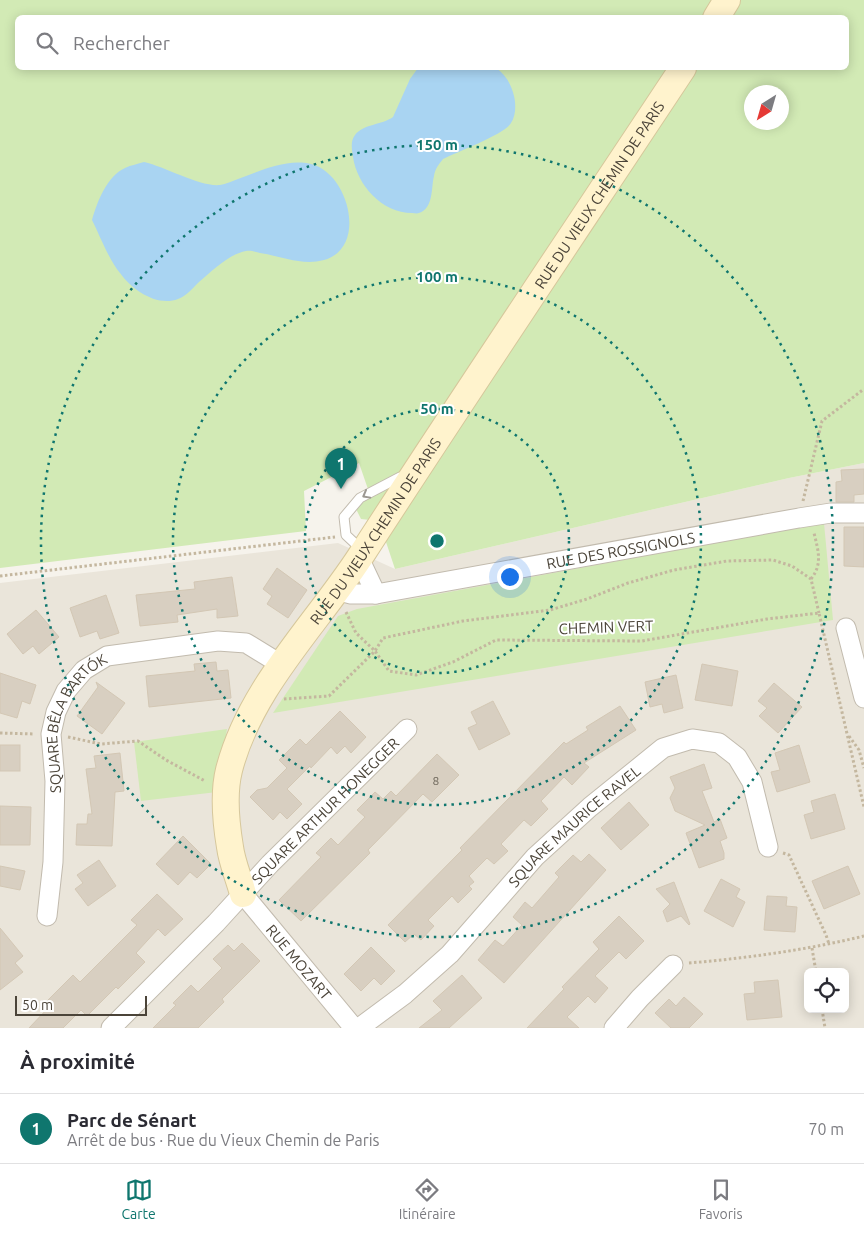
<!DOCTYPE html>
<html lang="fr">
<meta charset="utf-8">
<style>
:root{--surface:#fff;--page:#f2f2f3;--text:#2b2b33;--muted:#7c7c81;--line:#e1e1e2;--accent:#0f766e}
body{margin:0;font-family:Ubuntu,sans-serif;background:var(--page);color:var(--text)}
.controls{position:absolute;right:15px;bottom:15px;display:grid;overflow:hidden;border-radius:8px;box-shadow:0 2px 12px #0003}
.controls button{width:45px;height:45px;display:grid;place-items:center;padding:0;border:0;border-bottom:1px solid var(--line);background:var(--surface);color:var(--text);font:25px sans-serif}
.compass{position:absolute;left:744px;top:85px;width:45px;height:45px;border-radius:50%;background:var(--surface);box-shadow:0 2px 12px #0003;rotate:217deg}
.scale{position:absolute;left:15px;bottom:12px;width:132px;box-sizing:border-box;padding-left:5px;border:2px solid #4b4439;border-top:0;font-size:14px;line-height:18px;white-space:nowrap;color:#4b4439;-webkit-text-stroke:4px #fff;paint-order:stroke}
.you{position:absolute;left:509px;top:576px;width:18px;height:18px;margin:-12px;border:4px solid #fff;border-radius:50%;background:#1a73e8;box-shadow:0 0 0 8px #1a73e833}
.badge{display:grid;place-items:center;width:32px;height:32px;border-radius:50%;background:var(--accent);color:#fff;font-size:16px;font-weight:700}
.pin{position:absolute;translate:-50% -41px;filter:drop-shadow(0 1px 2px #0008)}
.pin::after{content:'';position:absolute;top:26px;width:18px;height:15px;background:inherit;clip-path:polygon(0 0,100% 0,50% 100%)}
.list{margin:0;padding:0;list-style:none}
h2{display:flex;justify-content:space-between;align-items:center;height:65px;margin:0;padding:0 20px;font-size:21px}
h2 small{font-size:16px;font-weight:400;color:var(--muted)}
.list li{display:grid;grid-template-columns:32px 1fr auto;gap:15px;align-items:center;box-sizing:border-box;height:70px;padding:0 20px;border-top:1px solid var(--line)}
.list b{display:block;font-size:19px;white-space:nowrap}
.list p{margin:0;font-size:16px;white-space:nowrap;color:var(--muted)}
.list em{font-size:16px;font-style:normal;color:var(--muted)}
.icon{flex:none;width:28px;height:28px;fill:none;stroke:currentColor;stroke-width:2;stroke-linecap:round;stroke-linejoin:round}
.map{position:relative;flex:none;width:864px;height:1028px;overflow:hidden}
.search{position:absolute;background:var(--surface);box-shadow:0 2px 12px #0003;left:15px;right:15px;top:15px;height:55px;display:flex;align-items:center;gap:12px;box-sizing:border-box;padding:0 18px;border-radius:8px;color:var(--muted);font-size:19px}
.sheet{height:135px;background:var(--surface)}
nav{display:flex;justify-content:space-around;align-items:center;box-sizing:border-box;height:70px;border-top:1px solid var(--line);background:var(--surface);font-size:14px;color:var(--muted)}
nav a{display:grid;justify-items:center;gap:2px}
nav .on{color:var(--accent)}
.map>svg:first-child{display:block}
</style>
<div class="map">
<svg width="864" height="1028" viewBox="0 0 864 1028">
<rect width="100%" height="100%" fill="#f6f3ec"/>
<path fill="#eae5da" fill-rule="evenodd" d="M 864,463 L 864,1028 L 0,1028 L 0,583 L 338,543 L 395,569 L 789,478 ZM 808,972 L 845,972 L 845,1009 L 808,1009 Z"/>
<g fill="#d2eab5" fill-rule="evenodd">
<path d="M 0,0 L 864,0 L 864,463 L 789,478 L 395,569 L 376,512 L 370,520 L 361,519 L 357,511 L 357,506 L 370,495 L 359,463 L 304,491 L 306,531 L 0,568 ZM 18,18 L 846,18 L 846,68 L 18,68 ZM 752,92 L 782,92 L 782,122 L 752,122 Z"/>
<path d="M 824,523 L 833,620 L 273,713 L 338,616 L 357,609 Z"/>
<path d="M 227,729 L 217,792 L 141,801 L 134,742 Z"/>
</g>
<g fill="#a9d4f2">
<path d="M 418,68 L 496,68 C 506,75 511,84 514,96 C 516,104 516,116 511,123 C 505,134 457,152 443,159 C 439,164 435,169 434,176 C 431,187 434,208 419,213 C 417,214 414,213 412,213 C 382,213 357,185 353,157 C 352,150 350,141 355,135 C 363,124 382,125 393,117 L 410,79 Z"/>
<path d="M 144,162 C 166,167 200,187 220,185 C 226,184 232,181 238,179 C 260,171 287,158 311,164 C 349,173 368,248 324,260 C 302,266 281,256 260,253 C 256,252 250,250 246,251 C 229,254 212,271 199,282 C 193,288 186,296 178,299 C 157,307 132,290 120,273 C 109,260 100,236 92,220 C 97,202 107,176 125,168 C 131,165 138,164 144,162 Z"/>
</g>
<g fill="#d8cfc1" stroke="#d3c7b4">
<path d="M 864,469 L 864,494 L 854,495 L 854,502 L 836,502 L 836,482 L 842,481 L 841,470 Z"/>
<path d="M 844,527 L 864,527 L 864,567 L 844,566 Z"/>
<path d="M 277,568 L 307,590 L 288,618 L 267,604 L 272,596 L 263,589 Z"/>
<path d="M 232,577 L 238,616 L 217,618 L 217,609 L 177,615 L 178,622 L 140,626 L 136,595 L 195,589 L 194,582 Z"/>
<path d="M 106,595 L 119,633 L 100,639 L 97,631 L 80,637 L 70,608 Z"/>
<path d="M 36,610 L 59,637 L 39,654 L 33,646 L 23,654 L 7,634 Z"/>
<path d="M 216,662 L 217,671 L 228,670 L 231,698 L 149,707 L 146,676 L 195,671 L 194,664 Z"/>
<path d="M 702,664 L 738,671 L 732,706 L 695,700 Z"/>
<path d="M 0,673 L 36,685 L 30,704 L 22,701 L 17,718 L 0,713 Z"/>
<path d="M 676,675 L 683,708 L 664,713 L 662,704 L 650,707 L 645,682 Z"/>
<path d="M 96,682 L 125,703 L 102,734 L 77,716 L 98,687 Z"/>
<path d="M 774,683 L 802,707 L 778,733 L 759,716 L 767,708 L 758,701 Z"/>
<path d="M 493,701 L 510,734 L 479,750 L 468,728 L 477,724 L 471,712 Z"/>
<path d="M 620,706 L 636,730 L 584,763 L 589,767 L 572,785 L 564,777 L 541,801 L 548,809 L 531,826 L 524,820 L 501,844 L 508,851 L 494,864 L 487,858 L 469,876 L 474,882 L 469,886 L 472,889 L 458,903 L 452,896 L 428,920 L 434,926 L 421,940 L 414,934 L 405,942 L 388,925 L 462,850 L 460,848 L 564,742 L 566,744 L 588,730 L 586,727 Z"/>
<path d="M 340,711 L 366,737 L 351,753 L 345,746 L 337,754 L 331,747 L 311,768 L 310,766 L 287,789 L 302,804 L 287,819 L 280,812 L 273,820 L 250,797 L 257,790 L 267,788 L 287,768 L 279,760 L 300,739 L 306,745 Z"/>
<rect x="0" y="745" width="20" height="26"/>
<path d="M 799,745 L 810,782 L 777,792 L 771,772 L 780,770 L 775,753 Z"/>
<path d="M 120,753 L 124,791 L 115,792 L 112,846 L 76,845 L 77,824 L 87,824 L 88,814 L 92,814 L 86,769 L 96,768 L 94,756 Z"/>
<path d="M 437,754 L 459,775 L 432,802 L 423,794 L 368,850 L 370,853 L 301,921 L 279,900 L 321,857 L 316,853 L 331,838 L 338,845 L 365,817 L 357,810 L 375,792 L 383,799 L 391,791 L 396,796 Z"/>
<path d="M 704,764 L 712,788 L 702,791 L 714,822 L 720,819 L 727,838 L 720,841 L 724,853 L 724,859 L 699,868 L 686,833 L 705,825 L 675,811 L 670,798 L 675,788 L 670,777 Z"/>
<path d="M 835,794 L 845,829 L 811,839 L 804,815 L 814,812 L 811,801 Z"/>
<path d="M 629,802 L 649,825 L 621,850 L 601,828 Z"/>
<path d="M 0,806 L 31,807 L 30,845 L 0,845 Z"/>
<path d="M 183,836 L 211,864 L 197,878 L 190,872 L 178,885 L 156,864 Z"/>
<path d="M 589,854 L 606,870 L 504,983 L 478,960 L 495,940 L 503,946 L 522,925 L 513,917 L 525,902 L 532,908 L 559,877 L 555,873 L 573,855 L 581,862 Z"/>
<path d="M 99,860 L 116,886 L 88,906 L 75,889 L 83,883 L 77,875 Z"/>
<path d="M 0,866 L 25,871 L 20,890 L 0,886 Z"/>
<path d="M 848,866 L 860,894 L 824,909 L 812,881 Z"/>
<path d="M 721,879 L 740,889 L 736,897 L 745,902 L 733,927 L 704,911 Z"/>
<path d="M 674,882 L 690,924 L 689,925 L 681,916 L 667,922 L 663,911 L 670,904 L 656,889 Z"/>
<path d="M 157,894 L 183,919 L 165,936 L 158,929 L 136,953 L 145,962 L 118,989 L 116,987 L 87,1016 L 81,1010 L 63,1028 L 29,1028 L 50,1006 L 46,1002 L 73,975 L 80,982 L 137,925 L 131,920 Z"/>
<path d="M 767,896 L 787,897 L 786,906 L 797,907 L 795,932 L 764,930 Z"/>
<path d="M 619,916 L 644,941 L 626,959 L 619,952 L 595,976 L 608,988 L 595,1003 L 588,996 L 567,1017 L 579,1028 L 527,1028 L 564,989 L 562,987 L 599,949 L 593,942 Z"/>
<path d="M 0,928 L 23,956 L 15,963 L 23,972 L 0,990 Z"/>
<path d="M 242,943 L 260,961 L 222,999 L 224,1002 L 198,1028 L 153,1028 L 176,1005 L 173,1003 L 191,985 L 198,992 L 222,968 L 213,959 L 228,945 L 234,951 Z"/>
<path d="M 371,947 L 395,971 L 381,985 L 374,978 L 361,991 L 344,974 Z"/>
<path d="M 462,975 L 482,998 L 449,1028 L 419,1028 L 442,1010 L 433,1001 Z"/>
<path d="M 778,980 L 782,1017 L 747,1020 L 744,994 L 755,993 L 754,982 Z"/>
<path d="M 684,997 L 703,1014 L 689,1028 L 671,1028 L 655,1013 L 669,999 L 676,1006 Z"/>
</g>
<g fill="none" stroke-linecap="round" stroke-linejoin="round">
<defs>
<path id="lane" d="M 363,551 L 346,535 L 344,517 L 360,498 L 400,477 L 405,479"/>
<g id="street">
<path d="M 359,558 L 376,594"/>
<path id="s1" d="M 336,590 L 351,594 L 376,594 L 799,518 L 831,513 L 864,513"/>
<path d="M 846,628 L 864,698"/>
<path id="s2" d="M 243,894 L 354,1028"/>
<path id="s3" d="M 47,916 L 53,862 L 55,781 L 51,734 L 56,712 L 66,691 L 84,670 L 107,656 L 218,641 L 246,643 L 282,665"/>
<path id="s4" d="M 111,1028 L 216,923 L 270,864 L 407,729"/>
<path id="s5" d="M 359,1028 L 405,994 L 450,954 L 535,857 L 590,807 L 663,748 L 692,739 L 719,743 L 737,757 L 752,782 L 768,847"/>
<path d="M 614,1028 L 640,998 L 673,965"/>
</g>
<g id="secondary">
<path d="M 716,18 L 727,0"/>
<path id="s6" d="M 243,894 C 239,878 232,863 230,847 C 226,823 223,794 229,770 C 250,688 315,626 360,557 C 466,393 575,231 683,68"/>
</g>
</defs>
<use href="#lane" stroke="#c2bbae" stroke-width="11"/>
<use href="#street" stroke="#c2bbae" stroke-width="21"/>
<use href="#secondary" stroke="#d6c79b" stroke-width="28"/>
<g stroke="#c4b79f" stroke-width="3" stroke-dasharray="2.5 2.5" stroke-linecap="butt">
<path d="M 803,501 L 822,421 L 864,389"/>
<path d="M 0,576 L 335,537"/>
<path d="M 811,579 C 823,564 818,550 814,533"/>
<path d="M 346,612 L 356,633 L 375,651 L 383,638 L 463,621 L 550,610 L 587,599 L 628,583 L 674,570 L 727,561 L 773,560 L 792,566 L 811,579 L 819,613"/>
<path d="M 284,699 L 329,696 L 375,651 L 389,671 L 416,675 L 453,662 L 496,640 L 642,641 L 767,619 L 819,613 L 864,807"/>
<path d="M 0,733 L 35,734"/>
<path d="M 849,736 L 859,750 L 864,768"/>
<path d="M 68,737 L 101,744 L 138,741 L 166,760 L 205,781"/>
<path d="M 783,853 L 789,855 L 826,935 L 829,944"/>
<path d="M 812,948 L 816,972"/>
<path d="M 689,963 C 748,958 806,950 864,936"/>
<path d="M 822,1009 L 825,1028"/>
</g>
<use href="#lane" stroke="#fff" stroke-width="9"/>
<use href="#street" stroke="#fff" stroke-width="19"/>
<use href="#secondary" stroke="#fff3cd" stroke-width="26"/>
</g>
<defs><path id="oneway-chevron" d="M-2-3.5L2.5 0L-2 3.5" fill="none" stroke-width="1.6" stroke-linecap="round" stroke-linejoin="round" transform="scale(1.25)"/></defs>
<use stroke="#9c9892" href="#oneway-chevron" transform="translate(366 495) rotate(151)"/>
<g fill="none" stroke="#0f766e" stroke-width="2.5" stroke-dasharray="2.5 5">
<circle cx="437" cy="541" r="132"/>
<circle cx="437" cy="541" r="264"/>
<circle cx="437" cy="541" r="396"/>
</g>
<g text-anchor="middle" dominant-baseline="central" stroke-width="4" stroke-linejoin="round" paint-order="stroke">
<g font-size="12" fill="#6e675b">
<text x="436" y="780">8</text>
</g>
<g font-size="15" fill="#4b4439" stroke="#fff">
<text stroke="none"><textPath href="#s6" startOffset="812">RUE DU VIEUX CHEMIN DE PARIS</textPath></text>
<text stroke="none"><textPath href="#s6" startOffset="408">RUE DU VIEUX CHEMIN DE PARIS</textPath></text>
<text stroke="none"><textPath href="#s1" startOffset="289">RUE DES ROSSIGNOLS</textPath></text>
<text transform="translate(606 627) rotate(-2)">CHEMIN VERT</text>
<text stroke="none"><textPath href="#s3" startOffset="202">SQUARE BÊLA BARTÓK</textPath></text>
<text stroke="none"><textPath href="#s4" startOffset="305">SQUARE ARTHUR HONEGGER</textPath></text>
<text stroke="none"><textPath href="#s5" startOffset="296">SQUARE MAURICE RAVEL</textPath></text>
<text stroke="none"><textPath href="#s2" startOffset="88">RUE MOZART</textPath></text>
</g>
</g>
<circle cx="437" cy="541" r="8" fill="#0f766e" stroke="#fff" stroke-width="2.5"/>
<g font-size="15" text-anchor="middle" font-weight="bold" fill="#0f766e" stroke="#fff" stroke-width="4" stroke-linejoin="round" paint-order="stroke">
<text x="437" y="150">150 m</text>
<text x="437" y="282">100 m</text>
<text x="437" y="414">50 m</text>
</g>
</svg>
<div class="controls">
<button><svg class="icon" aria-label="locate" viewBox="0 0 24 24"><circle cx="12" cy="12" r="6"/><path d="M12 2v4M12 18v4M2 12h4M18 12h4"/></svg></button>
</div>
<svg class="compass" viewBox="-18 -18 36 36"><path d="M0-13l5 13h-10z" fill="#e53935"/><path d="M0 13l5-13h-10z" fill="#7c7c81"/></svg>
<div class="scale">50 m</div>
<div class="you"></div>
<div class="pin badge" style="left:341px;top:489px">1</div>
<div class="search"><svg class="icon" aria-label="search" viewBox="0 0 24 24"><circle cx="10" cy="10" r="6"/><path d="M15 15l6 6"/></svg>Rechercher</div>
</div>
<section class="sheet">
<h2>À proximité<small></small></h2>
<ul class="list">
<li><span class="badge">1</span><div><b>Parc de Sénart</b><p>Arrêt de bus · Rue du Vieux Chemin de Paris</p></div><em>70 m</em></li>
</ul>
</section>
<nav>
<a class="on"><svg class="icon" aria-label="map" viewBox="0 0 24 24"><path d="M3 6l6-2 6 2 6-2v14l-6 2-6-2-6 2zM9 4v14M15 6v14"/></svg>Carte</a>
<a><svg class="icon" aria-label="directions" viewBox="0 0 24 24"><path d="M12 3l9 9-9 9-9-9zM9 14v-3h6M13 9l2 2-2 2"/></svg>Itinéraire</a>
<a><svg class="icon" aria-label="saved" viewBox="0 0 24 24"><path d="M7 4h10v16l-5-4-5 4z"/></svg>Favoris</a>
</nav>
